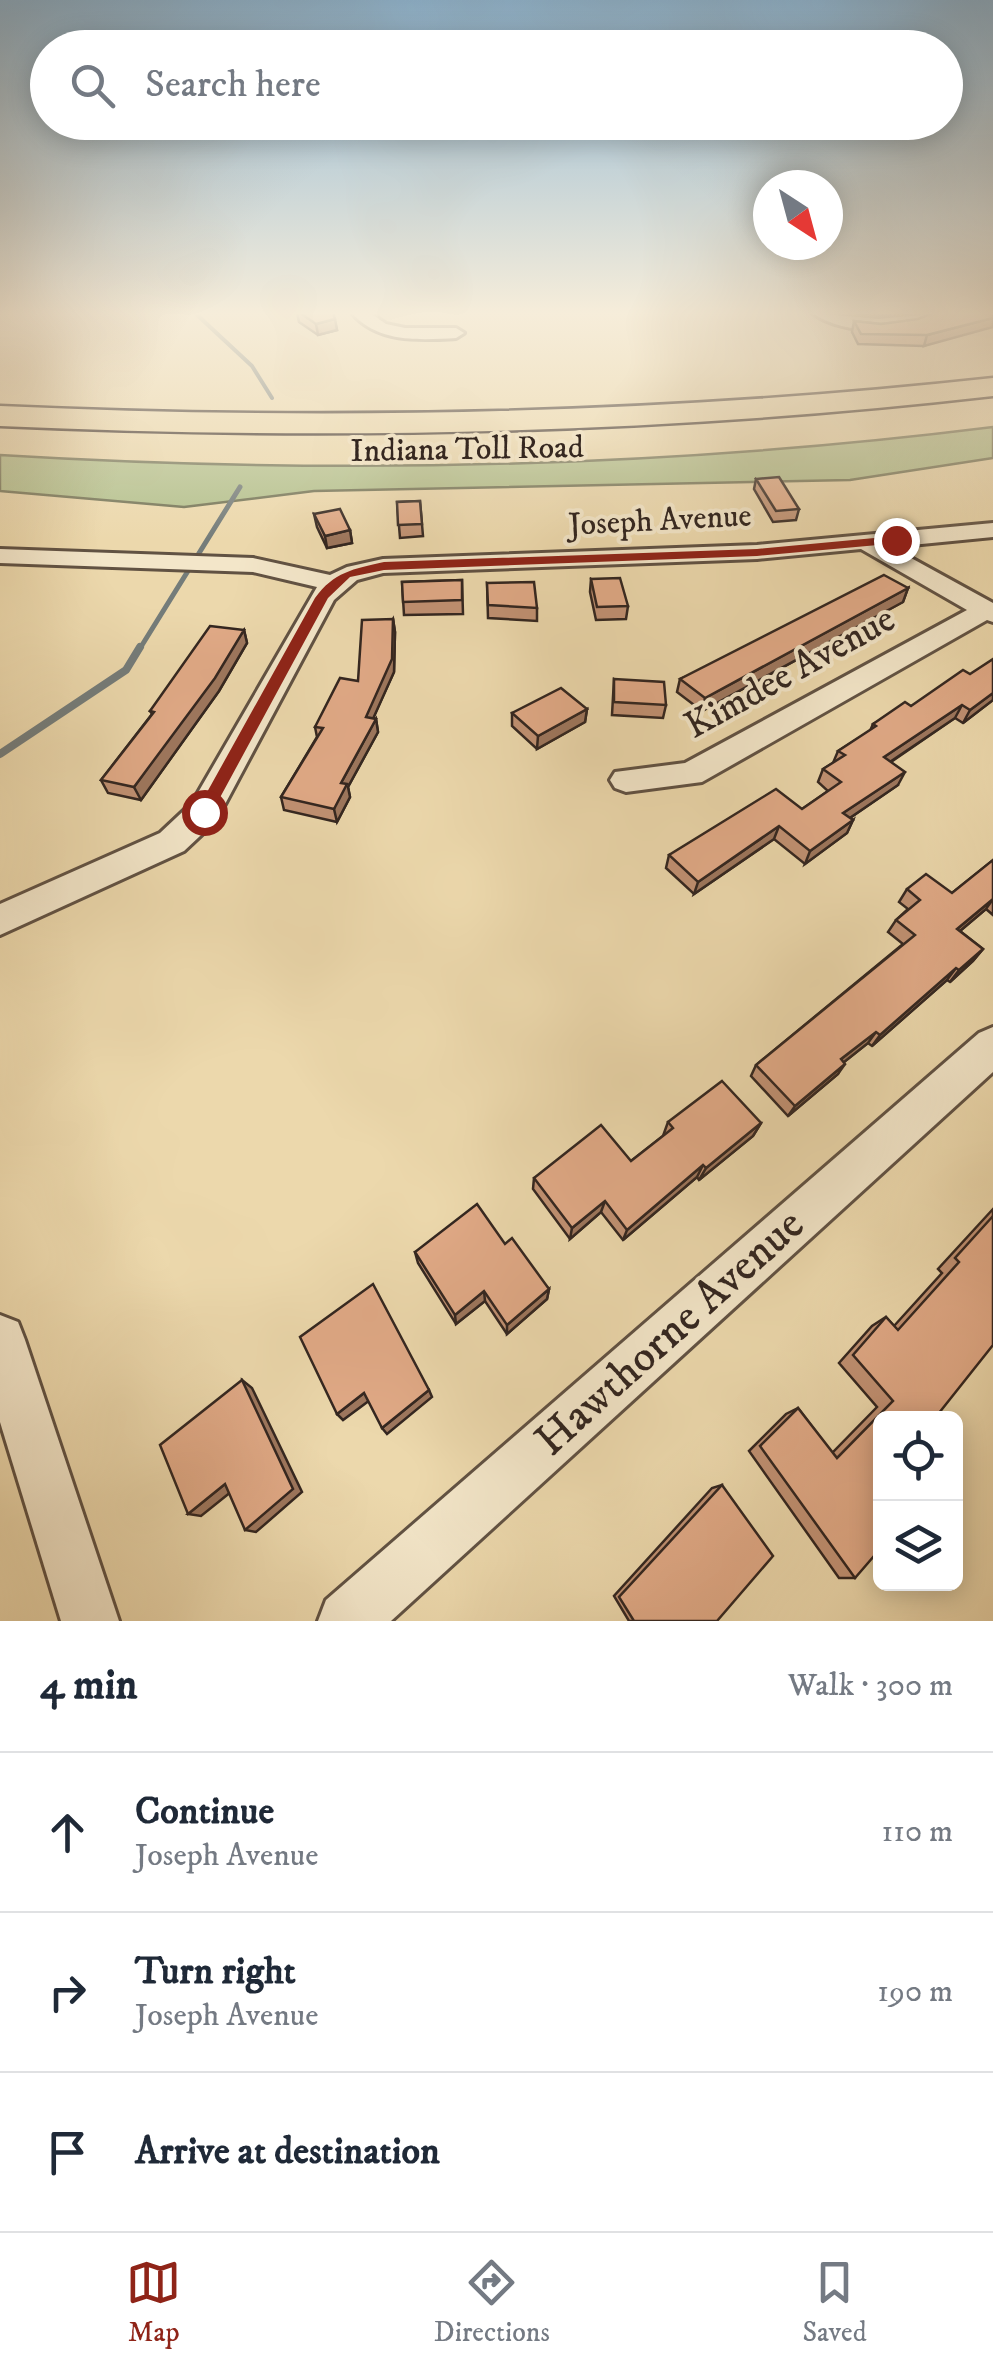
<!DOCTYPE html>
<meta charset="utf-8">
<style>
:root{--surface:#fff;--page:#f6f6f7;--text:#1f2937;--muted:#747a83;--line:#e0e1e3;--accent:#8f2418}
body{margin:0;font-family:"IM FELL DW Pica",serif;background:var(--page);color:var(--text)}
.controls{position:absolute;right:30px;bottom:30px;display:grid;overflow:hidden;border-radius:15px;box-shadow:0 5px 25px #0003}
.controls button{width:90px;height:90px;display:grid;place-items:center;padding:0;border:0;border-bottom:2px solid var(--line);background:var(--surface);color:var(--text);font:50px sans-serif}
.compass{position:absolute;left:753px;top:170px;width:90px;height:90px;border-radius:50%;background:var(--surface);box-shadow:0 5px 25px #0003;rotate:144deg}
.stop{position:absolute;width:30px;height:30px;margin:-22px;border:8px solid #8f2418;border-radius:50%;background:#fff}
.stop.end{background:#8f2418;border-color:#fff;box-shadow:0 2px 10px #0008}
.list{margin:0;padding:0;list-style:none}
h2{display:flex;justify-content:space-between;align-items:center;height:130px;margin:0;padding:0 40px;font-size:42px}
h2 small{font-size:32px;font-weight:400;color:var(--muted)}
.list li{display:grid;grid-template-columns:65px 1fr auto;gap:30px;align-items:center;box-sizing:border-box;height:160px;padding:0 40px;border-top:2px solid var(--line)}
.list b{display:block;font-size:38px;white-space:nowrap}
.list p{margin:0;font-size:32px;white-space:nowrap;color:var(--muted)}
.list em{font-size:32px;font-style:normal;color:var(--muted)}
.icon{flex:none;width:55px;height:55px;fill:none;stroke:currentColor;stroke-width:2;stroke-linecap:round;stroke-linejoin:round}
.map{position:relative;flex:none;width:993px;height:1621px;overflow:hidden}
.search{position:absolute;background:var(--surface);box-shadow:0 5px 25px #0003;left:30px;right:30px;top:30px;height:110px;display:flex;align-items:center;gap:25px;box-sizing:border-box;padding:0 35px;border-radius:55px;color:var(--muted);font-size:38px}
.sheet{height:610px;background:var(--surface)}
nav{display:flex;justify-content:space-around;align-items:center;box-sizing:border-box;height:140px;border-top:2px solid var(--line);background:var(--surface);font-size:28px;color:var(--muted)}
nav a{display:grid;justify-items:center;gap:5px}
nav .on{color:var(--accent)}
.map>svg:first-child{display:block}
</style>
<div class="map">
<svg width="993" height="1621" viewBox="0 0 993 1621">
<rect width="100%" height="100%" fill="#ecd8ac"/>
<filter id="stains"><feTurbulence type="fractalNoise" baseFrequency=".002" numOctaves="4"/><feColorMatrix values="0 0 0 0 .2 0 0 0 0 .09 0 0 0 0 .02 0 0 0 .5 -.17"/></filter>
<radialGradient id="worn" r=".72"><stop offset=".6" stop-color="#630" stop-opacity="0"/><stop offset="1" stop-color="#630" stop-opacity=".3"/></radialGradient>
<path fill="#b3c08d" stroke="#737356" stroke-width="2.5" d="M 993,427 L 993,458 L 850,480 L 314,491 L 184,507 L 0,491 L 0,455 C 330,475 665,468 993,427 Z"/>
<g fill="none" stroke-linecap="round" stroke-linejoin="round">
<path stroke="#747c7a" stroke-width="4" d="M 195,313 L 252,366 L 272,398"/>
<path stroke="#747c7a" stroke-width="5" d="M 139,650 L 240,487"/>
<path stroke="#747c7a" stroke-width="8" d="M 0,754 L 126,670 L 140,647"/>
<defs>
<g id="minor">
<path d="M 352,313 L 370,313 L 386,324 L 405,328 L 456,328 L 464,333 L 456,338 C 419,340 378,343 352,313 Z"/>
<path d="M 813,313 L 878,319 L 943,313 C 913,336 843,336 813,313 Z"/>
<path d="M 993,523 L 993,537 L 891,547 L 993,603 L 993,622 L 987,620 L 702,782 L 626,792 L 615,788 L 610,780 L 615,772 L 685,763 L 967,610 L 861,549 L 757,559 L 383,573 L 357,580 L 334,600 L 216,821 L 184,851 L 0,935 L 0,904 L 160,833 L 192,803 L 317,587 L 253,572 L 0,563 L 0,549 L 253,558 L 330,575 L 347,567 L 383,559 L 757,545 Z"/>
<path d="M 993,1027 L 993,1072 L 391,1621 L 318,1621 L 326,1600 L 979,1033 Z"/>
<path d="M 0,1315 L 18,1322 L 25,1340 L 119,1621 L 61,1621 L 0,1422 Z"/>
</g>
<path id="motorway" d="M 993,378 L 993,396 C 662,434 333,441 0,426 L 0,406 C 333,421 662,414 993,378 Z"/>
</defs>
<use href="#minor" stroke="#615243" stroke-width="6"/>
<use href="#motorway" stroke="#332620" stroke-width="5"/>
<use href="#minor" fill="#f3e6c9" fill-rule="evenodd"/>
<use href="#motorway" fill="#ecd8ac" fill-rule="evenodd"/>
</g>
<g fill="#c29274" stroke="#332620" stroke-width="2.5">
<path d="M 297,313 L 333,313 L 337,330 L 318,335 L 299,322 Z"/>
<path d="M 852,313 L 911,313 L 878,315 Z"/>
<path d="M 993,313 L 924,346 L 858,344 L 852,332 L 854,321 L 881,324 Z"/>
<path d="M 756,479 L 799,509 L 796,520 L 773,522 L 754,489 Z"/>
<path d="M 420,501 L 423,536 L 400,538 L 397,502 Z"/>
<path d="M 314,514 L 350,530 L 352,543 L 327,548 L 317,527 Z"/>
<path d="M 591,579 L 628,606 L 626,619 L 596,620 L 590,592 Z"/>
<path d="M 462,580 L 463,614 L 404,615 L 402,582 Z"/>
<path d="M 487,583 L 537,608 L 537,621 L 488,618 Z"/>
<path d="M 908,588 L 903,602 L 702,711 L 677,692 L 680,679 Z"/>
<path d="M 393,619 L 395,632 L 394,672 L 373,718 L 376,719 L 378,732 L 348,787 L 350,797 L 337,822 L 284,810 L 281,797 L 317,737 L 315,727 L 358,681 Z"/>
<path d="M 244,630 L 247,643 L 219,691 L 141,800 L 108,793 L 101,780 L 152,714 L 150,711 Z"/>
<path d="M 614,679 L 666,705 L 663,718 L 612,715 Z"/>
<path d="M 993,700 L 963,723 L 955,718 L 891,762 L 898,785 L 850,818 L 853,820 L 847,833 L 805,864 L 774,839 L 694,894 L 666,868 L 669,855 L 802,809 L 828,791 L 818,782 L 823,769 L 833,763 L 838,751 L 870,731 L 873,724 L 911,706 Z"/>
<path d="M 587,709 L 585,722 L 537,749 L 512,726 L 512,713 Z"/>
<path d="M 993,860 L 993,915 L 986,909 L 960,931 L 983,949 L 973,961 L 950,982 L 947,980 L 872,1046 L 868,1043 L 844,1062 L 838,1074 L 788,1116 L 751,1076 L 756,1065 L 903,944 L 888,932 L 896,920 L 908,909 L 899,902 L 907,889 L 952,893 Z"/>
<path d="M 668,1122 L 761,1123 L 753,1136 L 699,1180 L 697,1177 L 623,1240 L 601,1212 L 570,1239 L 533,1189 L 534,1178 L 631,1161 L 663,1136 Z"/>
<path d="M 993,1209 L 993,1345 L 880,1418 L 855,1578 L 839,1578 L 749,1451 L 786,1414 L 798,1408 L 832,1453 L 877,1407 L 839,1363 L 872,1326 L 886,1317 L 894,1326 L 942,1273 L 938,1269 Z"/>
<path d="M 505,1244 L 549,1289 L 547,1299 L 507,1334 L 485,1301 L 456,1324 L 418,1263 L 415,1252 Z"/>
<path d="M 722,1485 L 717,1621 L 629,1621 L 614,1596 L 712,1488 Z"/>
</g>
<g fill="#9e775e" stroke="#332620" stroke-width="2.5">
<path d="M 993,318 L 993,327 L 924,346 L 927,335 Z"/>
<path d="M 335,319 L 337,330 L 318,335 L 316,324 Z"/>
<path d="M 350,530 L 352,543 L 327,548 L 325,536 Z"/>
<path d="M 908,588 L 903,602 L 702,711 L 705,698 Z"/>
<path d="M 393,619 L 395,632 L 394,672 L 368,730 L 366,717 Z"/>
<path d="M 244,630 L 247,643 L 219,691 L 141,800 L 134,787 Z"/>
<path d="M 993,693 L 993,700 L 963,723 L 970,710 Z"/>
<path d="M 962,705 L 955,718 L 878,770 L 884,757 Z"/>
<path d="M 587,709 L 585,722 L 537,749 L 538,736 Z"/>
<path d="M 376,719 L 378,732 L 348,787 L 350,797 L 337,822 L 334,809 L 341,783 Z"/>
<path d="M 905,772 L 898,785 L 838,826 L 843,813 Z"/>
<path d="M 853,820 L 847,833 L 805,864 L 810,851 Z"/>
<path d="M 779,826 L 774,839 L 694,894 L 698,882 Z"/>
<path d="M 993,899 L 986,909 L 948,941 L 957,929 Z"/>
<path d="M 983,949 L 973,961 L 950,982 L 959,970 Z"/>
<path d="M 956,968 L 947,980 L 872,1046 L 880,1035 Z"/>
<path d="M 876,1032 L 868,1043 L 834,1070 L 841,1059 Z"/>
<path d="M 845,1064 L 838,1074 L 788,1116 L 795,1106 Z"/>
<path d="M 761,1123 L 753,1136 L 699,1180 L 706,1168 Z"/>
<path d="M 703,1165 L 697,1177 L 623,1240 L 627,1230 Z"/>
<path d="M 605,1201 L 601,1212 L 570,1239 L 572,1228 Z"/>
<path d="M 549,1289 L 547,1299 L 507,1334 L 507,1325 Z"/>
<path d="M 484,1291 L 485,1301 L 456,1324 L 455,1315 Z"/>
<path d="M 242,1380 L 252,1388 L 302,1492 L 256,1532 L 245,1530 Z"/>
<path d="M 429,1390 L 432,1397 L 387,1434 L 382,1428 Z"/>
<path d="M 364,1393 L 370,1400 L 343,1420 L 337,1414 Z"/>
<path d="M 225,1484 L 237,1487 L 201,1516 L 188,1514 Z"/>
</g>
<g fill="#e1aa87" stroke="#332620" stroke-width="2.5">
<path d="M 300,313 L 333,313 L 335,319 L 316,324 Z"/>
<path d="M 933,313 L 993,313 L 993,318 L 927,335 L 861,334 L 854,321 L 881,324 L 918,319 Z"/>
<path d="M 779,477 L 799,509 L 776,511 L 756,479 Z"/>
<path d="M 420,501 L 422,524 L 398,525 L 397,502 Z"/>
<path d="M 340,509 L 350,530 L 325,536 L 314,514 Z"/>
<path d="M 884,575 L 908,588 L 705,698 L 680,679 Z"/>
<path d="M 620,578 L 628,606 L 597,607 L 591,579 Z"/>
<path d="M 462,580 L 462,600 L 403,602 L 402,582 Z"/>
<path d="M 534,582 L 537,608 L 488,605 L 487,583 Z"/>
<path d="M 393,619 L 392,659 L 366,717 L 376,719 L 341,783 L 347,784 L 334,809 L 281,797 L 323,728 L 315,727 L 340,678 L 358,681 L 362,620 Z"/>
<path d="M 210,626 L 244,630 L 215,678 L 134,787 L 101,780 L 154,712 L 150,711 Z"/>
<path d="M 993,659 L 993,693 L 970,710 L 962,705 L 884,757 L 905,772 L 843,813 L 853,820 L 810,851 L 779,826 L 698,882 L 669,855 L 776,789 L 802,809 L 841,782 L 823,769 L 845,755 L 838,751 L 876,726 L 873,724 L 905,702 L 911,706 L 963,670 L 970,674 Z"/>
<path d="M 614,679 L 664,682 L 666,705 L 614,702 Z"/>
<path d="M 561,688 L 587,709 L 538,736 L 512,713 Z"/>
<path d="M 993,860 L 993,899 L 957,929 L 983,949 L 959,970 L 956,968 L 880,1035 L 876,1032 L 841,1059 L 845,1064 L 795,1106 L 756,1065 L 915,935 L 896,920 L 920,900 L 907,889 L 926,874 L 952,893 Z"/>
<path d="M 722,1081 L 761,1123 L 706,1168 L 703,1165 L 627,1230 L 605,1201 L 572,1228 L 534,1178 L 601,1125 L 631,1161 L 673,1128 L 668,1122 Z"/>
<path d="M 477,1204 L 505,1244 L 512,1238 L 549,1289 L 507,1325 L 484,1291 L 455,1315 L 415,1252 Z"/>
<path d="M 993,1216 L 993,1345 L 935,1418 L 880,1418 L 880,1549 L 855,1578 L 760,1446 L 798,1408 L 837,1458 L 893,1401 L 853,1355 L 886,1317 L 898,1330 L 959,1262 L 955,1258 Z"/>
<path d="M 373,1284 L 429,1390 L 382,1428 L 364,1393 L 337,1414 L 300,1337 Z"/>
<path d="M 242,1380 L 293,1489 L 245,1530 L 225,1484 L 188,1514 L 160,1445 Z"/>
<path d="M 722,1485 L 773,1556 L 717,1621 L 634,1621 L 619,1597 Z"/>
</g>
<linearGradient id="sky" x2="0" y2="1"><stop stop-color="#8bb5d4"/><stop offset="0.58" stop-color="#f6edda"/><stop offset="1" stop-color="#f6edda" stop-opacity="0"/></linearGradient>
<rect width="993" height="540" fill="url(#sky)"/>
<path fill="#8f2418" d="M 896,536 L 900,543 L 757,556 L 384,570 L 350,577 L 328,598 L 210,816 L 199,816 L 196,812 L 315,598 C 334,572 353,569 384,562 L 757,549 Z"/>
<g text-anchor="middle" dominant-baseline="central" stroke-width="8" stroke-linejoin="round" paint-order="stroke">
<g font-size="32" fill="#332620" stroke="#f3e6c9">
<text transform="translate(467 450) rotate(-1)">Indiana Toll Road</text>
<text transform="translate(660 521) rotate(-3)">Joseph Avenue</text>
</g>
<g font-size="38" fill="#332620" stroke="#f3e6c9">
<text transform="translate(790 673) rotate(-29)">Kimdee Avenue</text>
</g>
<g font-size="45" fill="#332620" stroke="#f3e6c9">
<text transform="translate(670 1333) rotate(-42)">Hawthorne Avenue</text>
</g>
</g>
<rect width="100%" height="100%" filter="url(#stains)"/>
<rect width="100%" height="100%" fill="url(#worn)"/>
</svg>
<div class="controls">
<button><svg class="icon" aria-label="locate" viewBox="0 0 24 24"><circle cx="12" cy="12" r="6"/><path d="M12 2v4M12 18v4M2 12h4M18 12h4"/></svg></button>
<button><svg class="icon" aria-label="layers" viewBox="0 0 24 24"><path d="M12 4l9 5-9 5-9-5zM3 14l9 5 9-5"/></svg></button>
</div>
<svg class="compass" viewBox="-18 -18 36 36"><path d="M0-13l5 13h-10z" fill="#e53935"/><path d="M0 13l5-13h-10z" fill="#747a83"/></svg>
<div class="stop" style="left:204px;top:812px"></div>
<div class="stop end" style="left:896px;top:540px"></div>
<div class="search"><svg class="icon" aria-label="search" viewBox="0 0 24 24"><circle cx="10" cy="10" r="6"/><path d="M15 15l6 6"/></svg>Search here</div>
</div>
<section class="sheet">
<h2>4 min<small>Walk · 300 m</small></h2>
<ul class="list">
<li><svg class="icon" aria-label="ahead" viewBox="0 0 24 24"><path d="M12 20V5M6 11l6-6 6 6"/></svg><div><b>Continue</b><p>Joseph Avenue</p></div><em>110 m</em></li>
<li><svg class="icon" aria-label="right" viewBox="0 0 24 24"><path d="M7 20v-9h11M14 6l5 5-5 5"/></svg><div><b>Turn right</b><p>Joseph Avenue</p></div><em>190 m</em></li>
<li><svg class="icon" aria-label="arrive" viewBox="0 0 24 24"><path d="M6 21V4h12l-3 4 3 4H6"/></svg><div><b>Arrive at destination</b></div></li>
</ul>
</section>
<nav>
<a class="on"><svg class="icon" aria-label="map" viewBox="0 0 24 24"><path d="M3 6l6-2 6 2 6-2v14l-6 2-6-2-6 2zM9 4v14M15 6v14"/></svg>Map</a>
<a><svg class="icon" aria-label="directions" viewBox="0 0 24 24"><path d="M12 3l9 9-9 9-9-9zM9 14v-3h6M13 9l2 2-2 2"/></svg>Directions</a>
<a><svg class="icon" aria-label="saved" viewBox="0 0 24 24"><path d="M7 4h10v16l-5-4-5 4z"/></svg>Saved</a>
</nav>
